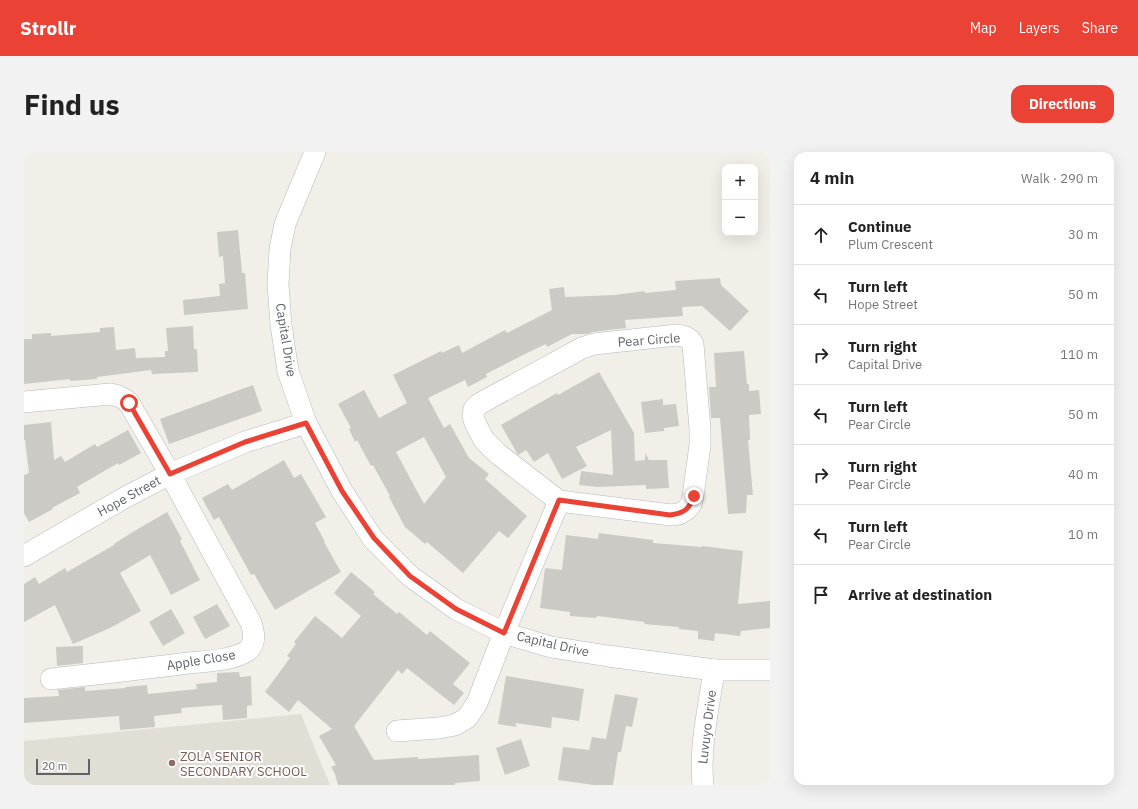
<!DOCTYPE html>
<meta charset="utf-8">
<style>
:root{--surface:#fff;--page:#f2f2f2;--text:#222;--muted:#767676;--line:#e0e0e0;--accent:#ea4335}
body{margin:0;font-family:"IBM Plex Sans",sans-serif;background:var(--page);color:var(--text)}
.controls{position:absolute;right:12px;top:12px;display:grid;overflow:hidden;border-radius:8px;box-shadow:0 4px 16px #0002}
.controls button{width:36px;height:36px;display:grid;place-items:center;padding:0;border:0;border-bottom:1px solid var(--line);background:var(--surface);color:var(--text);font:20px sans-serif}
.scale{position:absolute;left:12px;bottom:10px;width:54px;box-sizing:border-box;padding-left:4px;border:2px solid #5f6368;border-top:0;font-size:11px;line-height:14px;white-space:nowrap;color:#5f6368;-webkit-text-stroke:3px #fff;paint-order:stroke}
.stop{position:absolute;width:12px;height:12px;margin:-9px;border:3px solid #ea4335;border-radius:50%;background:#fff}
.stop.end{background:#ea4335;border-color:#fff;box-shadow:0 1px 4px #0008}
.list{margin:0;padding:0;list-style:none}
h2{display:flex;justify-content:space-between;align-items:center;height:52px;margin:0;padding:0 16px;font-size:17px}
h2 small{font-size:13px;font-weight:400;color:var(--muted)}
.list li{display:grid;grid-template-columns:26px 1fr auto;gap:12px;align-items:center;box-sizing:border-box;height:60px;padding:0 16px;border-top:1px solid var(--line)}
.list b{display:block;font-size:15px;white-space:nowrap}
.list p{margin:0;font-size:13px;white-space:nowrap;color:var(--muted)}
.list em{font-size:13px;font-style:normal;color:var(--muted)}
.icon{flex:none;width:22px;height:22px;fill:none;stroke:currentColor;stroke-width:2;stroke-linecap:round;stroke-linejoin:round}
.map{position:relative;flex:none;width:746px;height:633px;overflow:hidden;border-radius:12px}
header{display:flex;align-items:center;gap:24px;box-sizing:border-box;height:56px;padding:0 20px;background:var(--accent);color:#fff}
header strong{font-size:19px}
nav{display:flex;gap:22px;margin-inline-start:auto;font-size:14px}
.intro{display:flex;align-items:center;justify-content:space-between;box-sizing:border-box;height:96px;padding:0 24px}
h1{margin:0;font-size:28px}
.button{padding:10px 18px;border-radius:12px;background:var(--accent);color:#fff;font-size:14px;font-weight:700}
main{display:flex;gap:24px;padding:0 24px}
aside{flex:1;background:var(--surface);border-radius:12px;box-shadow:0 4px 16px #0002}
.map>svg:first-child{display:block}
</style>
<header>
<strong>Strollr</strong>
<nav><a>Map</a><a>Layers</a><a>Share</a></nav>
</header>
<div class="intro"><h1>Find us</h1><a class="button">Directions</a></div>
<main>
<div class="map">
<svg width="746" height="633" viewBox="0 0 746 633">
<rect width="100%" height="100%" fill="#f1efe8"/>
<path fill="#e1ded6" d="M 277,562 L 306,633 L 0,633 L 0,589 Z"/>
<g fill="#cccac5" fill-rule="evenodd">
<path d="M 214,78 L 218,121 L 221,121 L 224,157 L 160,163 L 159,148 L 196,144 L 195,132 L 201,131 L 199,104 L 195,105 L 193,80 Z"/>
<path d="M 696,126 L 697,133 L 725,159 L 706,179 L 678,154 L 658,155 L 659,164 L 601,168 L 602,176 L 569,180 L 563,182 L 548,182 L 523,195 L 522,192 L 503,201 L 462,222 L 463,225 L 444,235 L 441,228 L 404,246 L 420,276 L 426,272 L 445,306 L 465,322 L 461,327 L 503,364 L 484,386 L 475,379 L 439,421 L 403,390 L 401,392 L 381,375 L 365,345 L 366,344 L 349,313 L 347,314 L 333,288 L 331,290 L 325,277 L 327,276 L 314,252 L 340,238 L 355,266 L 383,251 L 369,223 L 417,199 L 418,201 L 435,193 L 438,201 L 481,178 L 483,181 L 528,158 L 525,137 L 540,135 L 541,145 L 590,143 L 621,139 L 621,141 L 652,138 L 651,129 ZM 400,285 L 422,325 L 400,352 L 372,300 Z"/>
<path d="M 169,174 L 170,197 L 173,197 L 174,220 L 128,222 L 127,218 L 73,225 L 73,227 L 46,229 L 46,227 L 0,232 L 0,187 L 8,187 L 8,182 L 27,181 L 27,184 L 76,180 L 76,176 L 90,175 L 92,198 L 111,196 L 112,206 L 141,205 L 141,199 L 144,199 L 142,176 Z"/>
<path d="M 720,199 L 723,232 L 725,232 L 725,239 L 735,238 L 737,262 L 725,263 L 726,288 L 724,288 L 729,343 L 723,343 L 722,361 L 704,362 L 696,266 L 687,266 L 685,235 L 692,235 L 690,201 Z"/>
<path d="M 575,220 L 610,281 L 611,309 L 621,308 L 621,301 L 625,308 L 643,308 L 645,336 L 622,337 L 622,333 L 573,335 L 555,333 L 557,319 L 589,323 L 587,278 L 552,295 L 563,314 L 538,327 L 524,301 L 510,310 L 502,298 L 494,303 L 477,273 L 517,250 L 533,241 L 534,243 Z"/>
<path d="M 229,233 L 238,259 L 145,292 L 136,267 Z"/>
<path d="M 639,247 L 639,253 L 652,252 L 655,274 L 640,276 L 640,279 L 621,281 L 617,250 Z"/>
<path d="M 27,270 L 30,308 L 37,304 L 41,310 L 71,292 L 73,295 L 104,278 L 117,301 L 95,313 L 94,311 L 53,335 L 56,341 L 28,356 L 29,357 L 5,370 L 0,361 L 0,323 L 5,321 L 1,288 L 0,288 L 0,273 Z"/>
<path d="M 260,308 L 270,326 L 277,322 L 302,365 L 291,371 L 301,390 L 300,390 L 317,420 L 251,458 L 230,422 L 227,423 L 195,365 L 190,368 L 178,346 L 204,332 L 208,338 Z"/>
<path d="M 143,360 L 158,387 L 156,389 L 176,428 L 147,443 L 126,403 L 96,421 L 117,459 L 86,476 L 49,492 L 31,453 L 0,470 L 0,432 L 11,425 L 15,432 L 41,416 L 43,420 L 90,393 L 90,392 L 107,381 Z"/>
<path d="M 575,381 L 629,388 L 629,391 L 678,395 L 678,394 L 719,399 L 714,452 L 746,449 L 746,476 L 717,479 L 716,484 L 691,481 L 690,489 L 674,487 L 674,479 L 655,477 L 655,475 L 620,472 L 621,470 L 573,464 L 572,466 L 546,464 L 546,460 L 516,456 L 521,416 L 538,418 L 542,383 L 574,387 Z"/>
<path d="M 327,420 L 351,440 L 349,442 L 373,462 L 375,460 L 403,483 L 406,479 L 446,511 L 429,532 L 440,541 L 430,553 L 383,516 L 378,522 L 374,518 L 330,574 L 350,608 L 394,605 L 394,607 L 455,603 L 456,629 L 431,631 L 431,633 L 314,633 L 311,622 L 307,615 L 312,613 L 295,584 L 308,577 L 274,548 L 265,560 L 241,540 L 266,506 L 263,504 L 272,492 L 270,490 L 291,464 L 318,486 L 337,464 L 310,441 Z"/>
<path d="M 193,452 L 206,474 L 181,487 L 169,465 Z"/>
<path d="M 147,457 L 161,481 L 139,494 L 125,470 Z"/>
<path d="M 59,494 L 59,511 L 33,514 L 32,495 Z"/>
<path d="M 215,520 L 216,525 L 227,524 L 228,553 L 223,554 L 223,566 L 199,568 L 198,553 L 157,556 L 158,561 L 130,564 L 131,575 L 96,578 L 95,564 L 0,571 L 0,546 L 35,544 L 34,538 L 61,535 L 61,539 L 102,536 L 101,535 L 123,533 L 124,542 L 173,537 L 172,532 L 193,530 L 193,521 Z"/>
<path d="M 482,524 L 560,537 L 555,569 L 528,565 L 527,576 L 491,571 L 493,575 L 474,572 Z"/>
<path d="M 591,542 L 614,546 L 608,575 L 602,574 L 597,600 L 594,600 L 589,633 L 570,633 L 534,628 L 539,595 L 565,598 L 568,585 L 582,587 Z"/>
<path d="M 497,587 L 506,614 L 481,623 L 472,596 Z"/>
</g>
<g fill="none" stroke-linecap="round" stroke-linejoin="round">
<defs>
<g id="minor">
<path d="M 291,0 L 261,72 L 256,97 L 254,132 L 257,173 L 264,219 L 282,271 L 318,339 L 349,387 L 386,424 L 432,457 L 480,481 L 527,495 L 584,504 L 690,518 L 746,518"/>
<path d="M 653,183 C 660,184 665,185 669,192 L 676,277 L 676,293 L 669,344 L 667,352 L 662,358 L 655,362 L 647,363 L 535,349 L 474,302 L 460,288 L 451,271 L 449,264 L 450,257 L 455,252 L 558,196 L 570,192 Z"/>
<path d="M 0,250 L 86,242 C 94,243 99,245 105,251 L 146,322 L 227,471 C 230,480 233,492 223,499 C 208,509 181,509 164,511 C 118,517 72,522 27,527"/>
<path d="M 0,404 L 100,346 L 146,322 L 221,290 L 282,271"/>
<path d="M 373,579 L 415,576 L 431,573 L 443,566 L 453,551 L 480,481 L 535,349"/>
<path d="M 679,633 C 675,595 685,555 690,518"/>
</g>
</defs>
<use href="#minor" stroke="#b5b8bc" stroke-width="22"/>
<use href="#minor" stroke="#fff" stroke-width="21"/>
</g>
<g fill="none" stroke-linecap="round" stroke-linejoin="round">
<path stroke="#ea4335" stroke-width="5" d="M 105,251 L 146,322 L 221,290 L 282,271 L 318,339 L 350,386 L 386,424 L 432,457 L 480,481 L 535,348 L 646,363 C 661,361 665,357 670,344"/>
</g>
<circle fill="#8d6e63" stroke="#fff" stroke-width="1.5" cx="148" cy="611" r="4"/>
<g text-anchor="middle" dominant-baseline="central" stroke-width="4" stroke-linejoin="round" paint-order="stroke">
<g font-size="13" fill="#5f6368" stroke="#fff">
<text transform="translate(262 188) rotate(81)">Capital Drive</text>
<text transform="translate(625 188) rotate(-4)">Pear Circle</text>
<text transform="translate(105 344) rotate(-29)">Hope Street</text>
<text transform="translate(529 492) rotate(13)">Capital Drive</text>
<text transform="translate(177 508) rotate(-9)">Apple Close</text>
<text transform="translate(683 575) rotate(-83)">Luvuyo Drive</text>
</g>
<g font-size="13" fill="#785e54" stroke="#fff" text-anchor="start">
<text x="156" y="604">ZOLA SENIOR<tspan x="156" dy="15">SECONDARY SCHOOL</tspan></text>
</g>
</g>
</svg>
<div class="controls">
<button>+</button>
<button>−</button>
</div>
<div class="scale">20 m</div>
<div class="stop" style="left:105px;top:251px"></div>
<div class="stop end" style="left:670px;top:344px"></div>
</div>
<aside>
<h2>4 min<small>Walk · 290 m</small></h2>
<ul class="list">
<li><svg class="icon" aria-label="ahead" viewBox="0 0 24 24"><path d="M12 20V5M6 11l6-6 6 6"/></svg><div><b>Continue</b><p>Plum Crescent</p></div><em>30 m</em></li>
<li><svg class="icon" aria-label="left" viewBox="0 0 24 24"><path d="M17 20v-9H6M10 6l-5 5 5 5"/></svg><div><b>Turn left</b><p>Hope Street</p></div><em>50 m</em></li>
<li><svg class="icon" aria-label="right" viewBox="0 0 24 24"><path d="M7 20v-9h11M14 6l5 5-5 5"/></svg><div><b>Turn right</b><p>Capital Drive</p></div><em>110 m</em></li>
<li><svg class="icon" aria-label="left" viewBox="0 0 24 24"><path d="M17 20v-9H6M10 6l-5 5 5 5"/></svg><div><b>Turn left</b><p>Pear Circle</p></div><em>50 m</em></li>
<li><svg class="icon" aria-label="right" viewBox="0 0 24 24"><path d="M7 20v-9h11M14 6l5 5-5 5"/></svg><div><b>Turn right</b><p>Pear Circle</p></div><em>40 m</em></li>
<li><svg class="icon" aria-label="left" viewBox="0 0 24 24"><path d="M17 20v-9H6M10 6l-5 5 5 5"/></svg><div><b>Turn left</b><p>Pear Circle</p></div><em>10 m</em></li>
<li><svg class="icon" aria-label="arrive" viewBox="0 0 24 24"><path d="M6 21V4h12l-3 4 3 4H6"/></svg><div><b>Arrive at destination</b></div></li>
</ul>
</aside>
</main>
